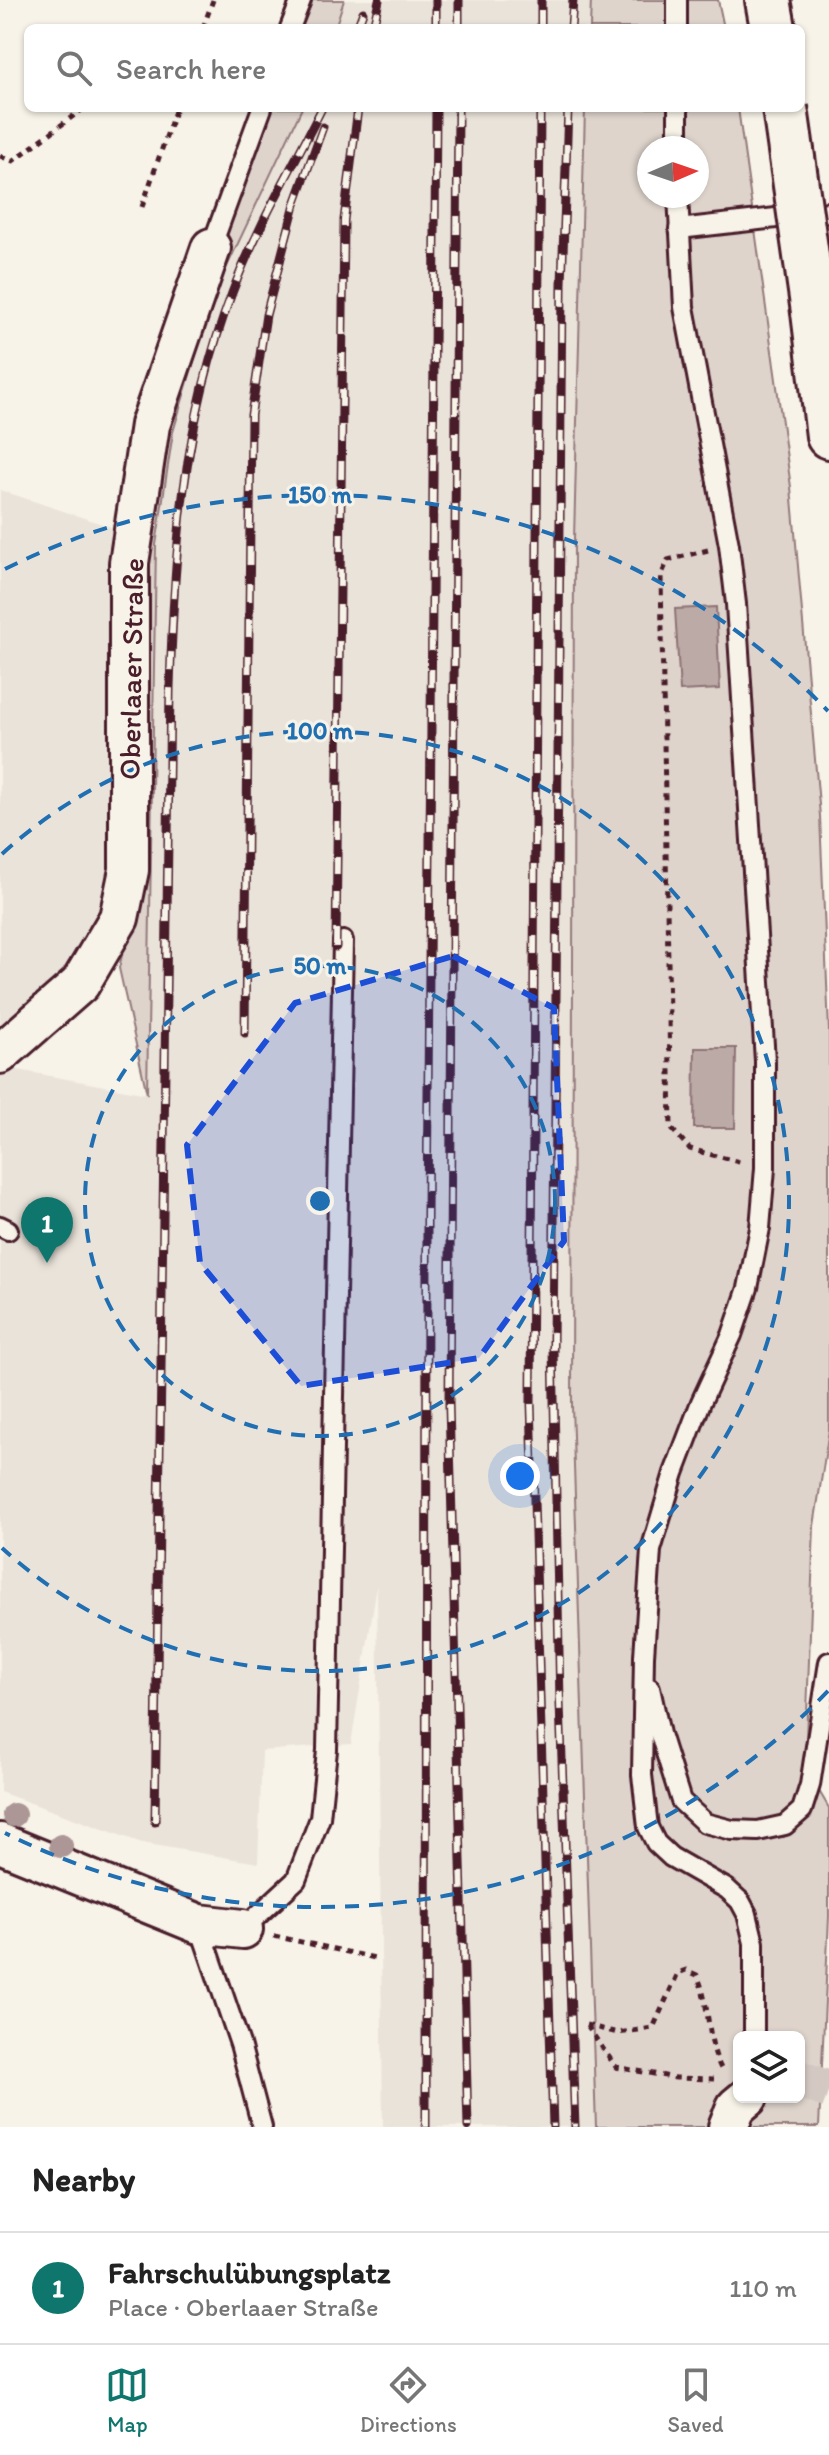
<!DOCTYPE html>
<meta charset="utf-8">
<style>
:root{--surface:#fff;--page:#f6f6f6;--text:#222;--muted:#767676;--line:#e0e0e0;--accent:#0f766e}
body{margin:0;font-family:Itim,sans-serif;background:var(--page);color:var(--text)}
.controls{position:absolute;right:24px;bottom:24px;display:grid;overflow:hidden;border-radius:12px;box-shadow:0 2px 6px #0004}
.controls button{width:72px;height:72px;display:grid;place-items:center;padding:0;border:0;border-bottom:2px solid var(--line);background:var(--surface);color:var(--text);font:40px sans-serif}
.compass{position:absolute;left:637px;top:136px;width:72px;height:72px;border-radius:50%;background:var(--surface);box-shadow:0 2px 6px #0004;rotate:88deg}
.you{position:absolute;left:520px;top:1476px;width:28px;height:28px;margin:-20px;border:6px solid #fff;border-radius:50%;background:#1a73e8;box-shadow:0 0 0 12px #1a73e833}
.badge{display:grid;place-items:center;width:52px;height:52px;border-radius:50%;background:var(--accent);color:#fff;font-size:26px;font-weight:700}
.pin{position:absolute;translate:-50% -66px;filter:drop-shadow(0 2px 4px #0008)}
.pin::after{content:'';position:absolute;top:42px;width:28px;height:24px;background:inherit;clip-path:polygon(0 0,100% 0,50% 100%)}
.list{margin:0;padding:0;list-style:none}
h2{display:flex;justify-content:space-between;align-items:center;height:104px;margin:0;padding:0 32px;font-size:34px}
h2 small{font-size:26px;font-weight:400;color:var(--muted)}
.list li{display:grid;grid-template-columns:52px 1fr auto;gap:24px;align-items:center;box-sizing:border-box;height:112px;padding:0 32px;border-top:2px solid var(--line)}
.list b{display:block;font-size:30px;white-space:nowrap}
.list p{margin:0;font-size:26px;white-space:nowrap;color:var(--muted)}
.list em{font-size:26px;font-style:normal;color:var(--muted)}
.icon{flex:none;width:44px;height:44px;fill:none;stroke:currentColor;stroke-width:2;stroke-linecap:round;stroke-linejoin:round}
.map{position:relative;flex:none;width:829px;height:2127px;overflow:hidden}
.search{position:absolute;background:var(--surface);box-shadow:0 2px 6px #0004;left:24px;right:24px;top:24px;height:88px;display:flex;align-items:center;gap:20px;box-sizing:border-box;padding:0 28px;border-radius:12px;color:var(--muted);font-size:30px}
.sheet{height:216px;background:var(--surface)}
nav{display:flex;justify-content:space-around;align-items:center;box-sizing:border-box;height:112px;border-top:2px solid var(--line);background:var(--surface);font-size:22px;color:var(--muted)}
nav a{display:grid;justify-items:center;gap:4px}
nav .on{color:var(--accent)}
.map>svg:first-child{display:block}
</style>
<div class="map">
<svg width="829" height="2127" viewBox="0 0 829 2127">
<rect width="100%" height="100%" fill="#f7f3e8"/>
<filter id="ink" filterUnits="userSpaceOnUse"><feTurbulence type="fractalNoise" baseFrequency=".0125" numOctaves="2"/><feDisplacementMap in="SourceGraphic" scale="16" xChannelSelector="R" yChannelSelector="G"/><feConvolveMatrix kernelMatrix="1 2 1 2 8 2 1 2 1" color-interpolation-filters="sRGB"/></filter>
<g filter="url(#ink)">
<g fill="#eae3da">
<path d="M 344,0 L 591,0 L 590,28 L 335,28 Z"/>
<path d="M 302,108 L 585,108 L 574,539 L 572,1406 L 596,2127 L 383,2127 L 377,1585 L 351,1744 L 262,1751 L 258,1863 L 142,1843 L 0,1792 L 0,1077 L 13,1069 L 147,1094 L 156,545 L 173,432 L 214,294 Z"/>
<path d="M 0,490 L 123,531 L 121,857 L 75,977 L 0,1040 Z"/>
</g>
<g fill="#ded4cc" stroke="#947a7c" stroke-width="2" fill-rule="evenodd">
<path d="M 306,0 L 344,0 L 335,28 L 296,28 Z"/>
<path d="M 591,0 L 718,0 L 724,28 L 590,28 Z"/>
<path d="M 267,108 L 302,108 L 214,294 L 173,432 L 156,545 L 147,1094 L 119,968 L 138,888 L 140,547 L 158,429 Z"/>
<path d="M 585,108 L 738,108 L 791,487 L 820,816 L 829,1031 L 829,1430 L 814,1526 L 805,1767 L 829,1808 L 829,1917 L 819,2127 L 596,2127 L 572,1406 L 574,539 ZM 649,148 L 697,148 L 697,196 L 649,196 ZM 739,2037 L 799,2037 L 799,2097 L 739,2097 Z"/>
</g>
<g fill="#bcaaa7" stroke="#8e7275" stroke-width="2">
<path d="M 716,607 L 720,689 L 680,691 L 675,609 Z"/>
<path d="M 695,1048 L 736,1048 L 735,1128 L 694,1128 Z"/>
</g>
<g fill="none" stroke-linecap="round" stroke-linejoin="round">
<path stroke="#d4c9c2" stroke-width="38" stroke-dasharray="38 19" stroke-linecap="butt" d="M 799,2079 L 829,2090"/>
<defs>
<g id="service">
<path d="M 677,0 L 677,28"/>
<path d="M 290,28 L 301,0"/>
<path d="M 678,108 L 678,148"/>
<path d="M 678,196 L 684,307 L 729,545 L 736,604 L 765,1061 L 765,1168 L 760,1228 L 748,1288 L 732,1335 L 701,1402 L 674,1473 L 651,1550 L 644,1656 L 642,1775 L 648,1827 L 656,1843 L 671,1857 L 727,1889 L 740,1901 L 747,1914 L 754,1943 L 754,2037"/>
<path d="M 679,229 L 829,212"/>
<path d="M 211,248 L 262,108"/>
<path d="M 0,1226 L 8,1230"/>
<path d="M 650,1688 L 660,1734 L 681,1801 L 705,1823 L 732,1830 L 758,1831 L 785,1825 L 802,1810 L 810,1785 L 829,1662"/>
<path d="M 199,1924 L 240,2044 L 262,2127"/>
<path d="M 243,1929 L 296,1880 L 320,1818 L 327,1750 L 343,941"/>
</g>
<g id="minor">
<path d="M 0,1054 L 80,984 L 119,918 L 129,870 L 129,563 L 150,425 L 211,248"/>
<path d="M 0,1843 L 199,1924 L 243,1929"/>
<path d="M 728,2127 L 736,2107 L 748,2097"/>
</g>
<g id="motorway">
<path d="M 768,0 L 773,28"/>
<path d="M 814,312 L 829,436"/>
</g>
</defs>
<use href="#service" stroke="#4a1f2b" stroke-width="24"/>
<use href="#minor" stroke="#4a1f2b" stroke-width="44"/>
<use href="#motorway" stroke="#4a1f2b" stroke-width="50"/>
<g stroke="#4a1f2b" stroke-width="5" stroke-dasharray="6 6" stroke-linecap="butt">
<path d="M 203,28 L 213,0"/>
<path d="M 0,156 L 13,161 L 84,108"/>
<path d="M 142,207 L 176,108"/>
<path d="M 708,550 L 668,560 L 661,576 L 671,1128 L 690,1149 L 743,1163"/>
<path d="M 274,1936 L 375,1958"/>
<path d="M 586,2025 L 618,2033 L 653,2028 L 678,1973 L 686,1970 L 697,1975 C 711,2006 706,2044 723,2072"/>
<path d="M 587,2026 L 616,2067 L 676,2078 L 714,2079"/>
</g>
<use href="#service" stroke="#f7f3e8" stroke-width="18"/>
<use href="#minor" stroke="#f7f3e8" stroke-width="38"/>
<use href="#motorway" stroke="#f7f3e8" stroke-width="44"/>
<defs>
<g id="rail">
<path d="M 357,28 L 363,12"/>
<path d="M 373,28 L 379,0"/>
<path d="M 436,28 L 436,0"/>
<path d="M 459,28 L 459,0"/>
<path d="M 541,28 L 541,0"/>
<path d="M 571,28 L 573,0"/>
<path d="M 458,108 L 449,1404 L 468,2127"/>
<path d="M 540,108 L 531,1402 L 553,2127"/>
<path d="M 568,108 L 562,284 L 553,1348 L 560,1703 L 575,2127"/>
<path d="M 336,947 L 344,220 L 358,108"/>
<path d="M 245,1033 L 251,415 L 266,315 L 295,204 L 323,127"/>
<path d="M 155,1822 L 170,687 C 174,551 183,422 232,293 C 256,229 291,170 322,108"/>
<path d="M 426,2127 L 427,1216 L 436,108"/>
</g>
</defs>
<use href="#rail" stroke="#4a1f2b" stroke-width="9"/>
<use href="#rail" stroke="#f7f3e8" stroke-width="6" stroke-dasharray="18" stroke-linecap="butt"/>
<defs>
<path id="motorway-bridge" d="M 785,108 L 814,312"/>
</defs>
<use href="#motorway-bridge" stroke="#4a1f2b" stroke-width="50" stroke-linecap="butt"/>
<use href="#motorway-bridge" stroke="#f7f3e8" stroke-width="44"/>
</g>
<g fill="#ac9796">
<circle cx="14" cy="1815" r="12"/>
<circle cx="61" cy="1846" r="12"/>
</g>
</g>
<path fill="#1d4ed8" fill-opacity="0.2" stroke="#1d4ed8" stroke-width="6" stroke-dasharray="16 10" stroke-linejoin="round" d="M 453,956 L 554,1008 L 564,1241 L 479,1358 L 301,1386 L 200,1263 L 187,1145 L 295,1003 Z"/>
<g fill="none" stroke="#1f6fb2" stroke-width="4" stroke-dasharray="14 10">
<circle cx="320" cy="1201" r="235"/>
<path d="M2 854A470 470 0 1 1 2 1548"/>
<path d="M828 1691A706 706 0 0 1 5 1833M5 569A706 706 0 0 1 828 711"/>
</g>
<g text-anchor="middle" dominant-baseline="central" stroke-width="6" stroke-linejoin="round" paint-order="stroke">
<g font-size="30" fill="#4a1f2b" stroke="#f7f3e8">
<text transform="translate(131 669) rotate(-89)">Oberlaaer Straße</text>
</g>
</g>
<circle cx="320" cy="1201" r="12" fill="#1f6fb2" stroke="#f7f3e8" stroke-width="4"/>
<g font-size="24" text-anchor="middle" font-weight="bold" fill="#1f6fb2" stroke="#f7f3e8" stroke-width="6" stroke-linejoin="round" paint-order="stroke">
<text x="320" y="503">150 m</text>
<text x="320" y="739">100 m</text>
<text x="320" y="974">50 m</text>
</g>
</svg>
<div class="controls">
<button><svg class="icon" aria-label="layers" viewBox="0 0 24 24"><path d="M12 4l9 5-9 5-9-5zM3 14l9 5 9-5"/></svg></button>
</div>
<svg class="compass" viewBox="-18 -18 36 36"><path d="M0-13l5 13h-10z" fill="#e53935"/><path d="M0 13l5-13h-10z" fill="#767676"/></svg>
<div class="you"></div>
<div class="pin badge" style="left:47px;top:1263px">1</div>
<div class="search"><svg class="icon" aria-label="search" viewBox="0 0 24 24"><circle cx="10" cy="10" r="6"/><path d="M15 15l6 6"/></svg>Search here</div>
</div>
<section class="sheet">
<h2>Nearby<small></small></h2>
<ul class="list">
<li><span class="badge">1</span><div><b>Fahrschulübungsplatz</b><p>Place · Oberlaaer Straße</p></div><em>110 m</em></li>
</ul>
</section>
<nav>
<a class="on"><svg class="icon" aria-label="map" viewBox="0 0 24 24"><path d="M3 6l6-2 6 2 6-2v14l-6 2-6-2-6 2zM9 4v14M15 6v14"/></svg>Map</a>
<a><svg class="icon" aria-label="directions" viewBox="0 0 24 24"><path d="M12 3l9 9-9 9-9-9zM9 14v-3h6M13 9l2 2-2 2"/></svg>Directions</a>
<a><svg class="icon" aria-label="saved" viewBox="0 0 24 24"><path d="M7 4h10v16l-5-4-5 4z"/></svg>Saved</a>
</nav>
